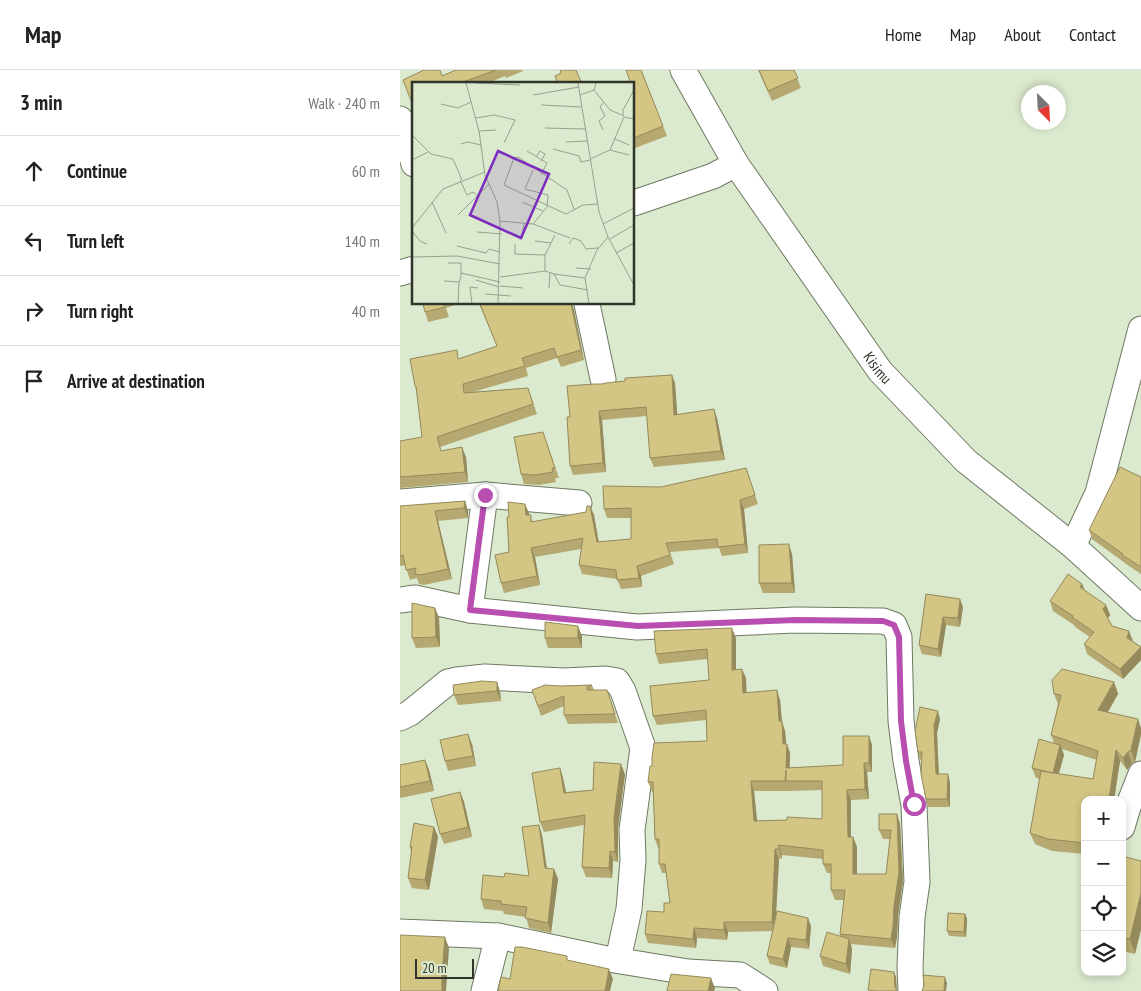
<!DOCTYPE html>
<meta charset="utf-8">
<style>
:root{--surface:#fff;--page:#f6f6f6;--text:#222;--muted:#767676;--line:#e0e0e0}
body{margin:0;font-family:"PT Sans Narrow",sans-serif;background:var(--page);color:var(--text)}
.controls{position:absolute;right:15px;bottom:15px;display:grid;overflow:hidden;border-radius:10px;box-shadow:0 2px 8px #0003}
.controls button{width:45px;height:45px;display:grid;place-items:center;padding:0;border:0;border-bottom:1px solid var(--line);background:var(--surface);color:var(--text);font:25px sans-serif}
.compass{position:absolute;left:621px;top:15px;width:45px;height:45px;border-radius:50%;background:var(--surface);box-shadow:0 2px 8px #0003;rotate:156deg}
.scale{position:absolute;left:15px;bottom:12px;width:59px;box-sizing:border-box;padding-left:5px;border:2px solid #30352b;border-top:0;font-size:14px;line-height:18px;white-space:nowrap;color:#30352b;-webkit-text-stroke:4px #dbe9ce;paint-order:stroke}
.stop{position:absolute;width:15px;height:15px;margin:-11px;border:4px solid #b74eb0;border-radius:50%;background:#fff}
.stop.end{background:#b74eb0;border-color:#fff;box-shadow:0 1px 5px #0008}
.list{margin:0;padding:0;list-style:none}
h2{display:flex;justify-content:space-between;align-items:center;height:65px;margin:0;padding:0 20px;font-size:21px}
h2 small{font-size:16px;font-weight:400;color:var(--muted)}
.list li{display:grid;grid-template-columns:32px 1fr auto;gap:15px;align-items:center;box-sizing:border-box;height:70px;padding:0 20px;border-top:1px solid var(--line)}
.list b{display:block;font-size:19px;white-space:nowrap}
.list em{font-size:16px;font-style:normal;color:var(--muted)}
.icon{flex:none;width:28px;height:28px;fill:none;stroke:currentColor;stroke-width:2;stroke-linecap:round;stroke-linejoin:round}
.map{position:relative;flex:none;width:741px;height:921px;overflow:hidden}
header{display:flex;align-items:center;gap:30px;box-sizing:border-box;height:70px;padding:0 25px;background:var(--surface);border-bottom:1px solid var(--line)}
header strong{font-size:24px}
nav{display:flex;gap:28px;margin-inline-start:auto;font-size:18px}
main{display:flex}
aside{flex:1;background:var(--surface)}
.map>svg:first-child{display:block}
</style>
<header>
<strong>Map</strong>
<nav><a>Home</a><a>Map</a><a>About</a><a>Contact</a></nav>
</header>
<main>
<aside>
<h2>3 min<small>Walk · 240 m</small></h2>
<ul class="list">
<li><svg class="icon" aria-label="ahead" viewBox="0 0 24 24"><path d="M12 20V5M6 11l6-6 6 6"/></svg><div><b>Continue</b></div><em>60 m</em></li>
<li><svg class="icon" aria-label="left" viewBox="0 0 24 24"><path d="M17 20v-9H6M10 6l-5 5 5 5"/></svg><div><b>Turn left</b></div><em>140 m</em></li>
<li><svg class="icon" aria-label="right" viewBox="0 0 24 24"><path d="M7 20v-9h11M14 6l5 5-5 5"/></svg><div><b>Turn right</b></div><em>40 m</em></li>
<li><svg class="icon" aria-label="arrive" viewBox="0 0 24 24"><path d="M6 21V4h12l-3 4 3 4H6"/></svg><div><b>Arrive at destination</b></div></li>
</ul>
</aside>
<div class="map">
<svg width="741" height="921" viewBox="0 0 741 921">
<rect width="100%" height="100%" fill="#dbe9ce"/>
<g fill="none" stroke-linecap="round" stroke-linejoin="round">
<defs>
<g id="minor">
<path id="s1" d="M 283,0 L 336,94 L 480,301 L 566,391 L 673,476 L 741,538"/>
<path d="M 0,49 L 14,94"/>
<path d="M 234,133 L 313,106 L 336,94"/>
<path d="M 0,203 L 14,199"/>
<path d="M 187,234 L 203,309"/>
<path d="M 0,432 L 85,425 L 179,433"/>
<path d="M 673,476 L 698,423 L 741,259"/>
<path d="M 0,530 L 15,528 L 70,540 L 237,557 L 395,550 L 483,551 L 494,555 L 499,567 L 501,651 L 506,691 L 514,735 L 517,812 L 512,847 L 510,897 L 511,921"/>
<path d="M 70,540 L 85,425"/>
<path d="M 0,648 L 10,643 L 48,612 L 57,610 L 85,607 L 164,611 L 206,609 L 217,611 L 223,621 L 243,678 L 232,760 L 233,790 L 229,839 L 218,890"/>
<path d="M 722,757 L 728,737 L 741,704"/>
<path d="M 0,862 L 98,866 L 202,888 L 288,902 L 340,905 L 365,921"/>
<path d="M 84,921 L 98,866"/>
</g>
</defs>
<use href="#minor" stroke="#6e7962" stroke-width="27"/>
<use href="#minor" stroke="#fff" stroke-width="25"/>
</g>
<g fill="#b5a971" fill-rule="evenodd">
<path d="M 56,0 L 122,0 L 123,1 L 106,8 L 105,6 L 86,14 L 14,14 L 42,6 Z"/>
<path d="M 241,0 L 267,66 L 235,78 L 234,74 L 234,14 Z"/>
<path d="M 358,0 L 394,0 L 401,18 L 372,31 Z"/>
<path d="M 23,234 L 58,234 L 46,238 L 49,247 L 28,252 Z"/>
<path d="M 79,234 L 172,234 L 184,290 L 161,297 L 157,288 L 126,298 L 128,306 L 73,322 L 128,318 L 137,344 L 40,377 L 41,381 L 66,387 L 68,412 L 0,418 L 0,371 L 22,367 L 17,324 L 15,316 L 60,289 L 97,276 Z"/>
<path d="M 275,313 L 277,345 L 317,348 L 325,390 L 254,397 L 250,388 L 247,346 L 202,350 L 206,402 L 173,405 L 170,396 L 202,314 Z"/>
<path d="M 143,362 L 159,408 L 155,408 L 156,412 L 139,415 L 124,414 L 121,404 Z"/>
<path d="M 346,398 L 358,434 L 344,439 L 348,483 L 322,486 L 319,478 L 270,482 L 274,494 L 241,506 L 242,517 L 221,519 L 217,509 L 182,504 L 179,495 L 181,479 L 135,487 L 140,515 L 104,523 L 101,513 L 109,482 L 109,447 L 125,434 L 129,445 L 133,452 L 186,442 L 190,436 L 194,445 L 199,472 L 231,469 L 231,448 L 207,448 L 204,439 L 261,417 Z"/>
<path d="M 741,407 L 741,504 L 726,494 L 725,493 L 692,469 L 689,460 Z"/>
<path d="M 65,431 L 68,441 L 68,448 L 38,451 L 52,509 L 24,515 L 19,514 L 17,508 L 10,510 L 5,495 L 0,496 L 0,436 Z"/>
<path d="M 392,484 L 395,523 L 363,523 L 359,513 Z"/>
<path d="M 682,514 L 685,521 L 706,535 L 710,545 L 708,548 L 712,556 L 741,577 L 741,590 L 723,609 L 687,584 L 684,574 L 690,567 L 675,557 L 674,555 L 653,541 L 650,531 Z"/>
<path d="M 526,524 L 563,537 L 560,557 L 546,555 L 541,587 L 522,584 L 519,575 Z"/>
<path d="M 35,538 L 39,548 L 40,577 L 16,578 L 12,568 Z"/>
<path d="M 182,566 L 182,578 L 148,578 L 145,568 Z"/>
<path d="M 336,568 L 336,599 L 346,608 L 346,623 L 380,630 L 382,652 L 385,661 L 386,674 L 390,683 L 390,698 L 443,695 L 469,666 L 472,675 L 472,702 L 467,702 L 469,729 L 451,730 L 451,767 L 453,767 L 457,777 L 457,804 L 486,804 L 490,769 L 483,769 L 479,760 L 497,744 L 500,754 L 503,811 L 498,845 L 497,867 L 495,878 L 451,874 L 452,879 L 450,904 L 423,896 L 420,886 L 440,866 L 440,864 L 444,830 L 435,830 L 431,820 L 431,803 L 427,803 L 423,794 L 423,789 L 382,785 L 382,788 L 379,789 L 376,846 L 411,856 L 409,879 L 391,877 L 387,898 L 370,894 L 367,886 L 373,861 L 328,862 L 327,870 L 297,868 L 296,878 L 248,873 L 245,864 L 264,842 L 270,833 L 266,803 L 262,803 L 259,794 L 259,778 L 258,778 L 255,769 L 253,722 L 252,722 L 248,712 L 252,696 L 307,671 L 306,650 L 257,655 L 253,646 L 309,610 L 308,589 L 259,594 L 256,584 ZM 389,718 L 389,721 L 422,720 L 422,749 L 357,751 L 354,721 L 389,721 Z"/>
<path d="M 97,612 L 100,622 L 101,631 L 58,635 L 54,625 Z"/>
<path d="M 714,612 L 718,624 L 708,642 L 741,658 L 741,664 L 735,692 L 732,693 L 727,700 L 720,691 L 714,730 L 685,730 L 685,784 L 652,781 L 635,774 L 630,763 L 640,709 L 636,708 L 632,698 L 654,673 L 651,665 L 658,634 L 654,624 ZM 662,679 L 697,690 L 693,709 L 659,704 L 664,685 Z"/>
<path d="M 192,615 L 194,620 L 207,620 L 218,653 L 168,654 L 164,645 L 164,636 L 141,646 L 132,620 L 161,616 Z"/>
<path d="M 540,649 L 537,663 L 539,704 L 550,712 L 550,737 L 528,737 L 526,729 L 522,690 L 520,690 L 518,682 Z"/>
<path d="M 72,674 L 76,696 L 48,701 L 45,691 Z"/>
<path d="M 25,690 L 29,700 L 34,721 L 0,728 L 0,695 Z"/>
<path d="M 160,698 L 163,708 L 166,722 L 193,720 L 225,704 L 218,758 L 218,792 L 213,791 L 212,808 L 186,807 L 182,797 L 184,755 L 144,762 L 140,752 Z"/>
<path d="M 60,722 L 64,732 L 72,767 L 44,774 L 40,764 Z"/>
<path d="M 139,755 L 142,765 L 147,798 L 154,799 L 158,809 L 151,863 L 129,858 L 126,847 L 104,844 L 103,841 L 84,839 L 81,829 L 104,807 L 129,806 Z"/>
<path d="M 34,757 L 38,767 L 29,820 L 12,818 L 8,808 L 11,782 L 10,777 Z"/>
<path d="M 722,786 L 735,884 L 722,881 Z"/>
<path d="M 565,844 L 567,849 L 566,867 L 549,866 L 547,861 Z"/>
</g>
<g fill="#948a5c">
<path d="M 171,234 L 172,234 L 174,240 L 184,290 L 181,280 Z"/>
<path d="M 272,305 L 275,313 L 278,354 L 274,345 Z"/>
<path d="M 314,339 L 317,348 L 325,390 L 321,381 Z"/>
<path d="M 199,341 L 202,350 L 206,402 L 203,393 Z"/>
<path d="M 62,377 L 66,387 L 68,412 L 65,402 Z"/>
<path d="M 340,430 L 344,439 L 348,483 L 345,474 Z"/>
<path d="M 65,431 L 68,441 L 68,448 L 64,438 Z"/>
<path d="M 125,434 L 129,443 L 129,455 L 126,445 Z"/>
<path d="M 190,436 L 194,445 L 200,482 L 197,472 Z"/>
<path d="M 35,441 L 38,451 L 52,509 L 48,499 Z"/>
<path d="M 389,474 L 392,484 L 395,523 L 392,513 Z"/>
<path d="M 131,478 L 135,487 L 140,515 L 137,506 Z"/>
<path d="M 237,496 L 241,506 L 242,517 L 239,508 Z"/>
<path d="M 682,514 L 686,524 L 680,517 Z"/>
<path d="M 560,529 L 563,537 L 560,557 L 558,548 Z"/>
<path d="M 706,535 L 710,545 L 707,549 L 703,539 Z"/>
<path d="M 35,538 L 39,548 L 40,577 L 36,567 Z"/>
<path d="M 543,547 L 546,555 L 541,587 L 538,579 Z"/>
<path d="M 178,556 L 182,566 L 182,578 L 178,568 Z"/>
<path d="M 332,558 L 336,568 L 336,609 L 332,600 Z"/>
<path d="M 729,561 L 733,571 L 727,568 Z"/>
<path d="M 741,577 L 741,590 L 723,609 L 720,599 Z"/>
<path d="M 342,599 L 346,608 L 347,632 L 343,623 Z"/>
<path d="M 97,612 L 100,622 L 101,631 L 97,621 Z"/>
<path d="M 714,612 L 718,624 L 702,652 L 698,640 Z"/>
<path d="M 377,620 L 380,630 L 382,652 L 385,661 L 387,682 L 387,674 L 390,683 L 389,708 L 386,698 L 383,674 L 379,651 Z"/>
<path d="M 538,641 L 540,649 L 537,663 L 539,712 L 536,704 L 534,655 Z"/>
<path d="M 738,649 L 741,658 L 741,664 L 735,692 L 731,680 Z"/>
<path d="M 68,664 L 72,674 L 76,696 L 73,686 Z"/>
<path d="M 469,666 L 472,675 L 472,702 L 469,693 Z"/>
<path d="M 660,675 L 664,685 L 656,713 L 653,703 Z"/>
<path d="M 716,680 L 720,691 L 714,730 L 708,730 Z"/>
<path d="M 728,682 L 732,693 L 727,700 L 723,688 Z"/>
<path d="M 25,690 L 29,700 L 34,721 L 30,711 Z"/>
<path d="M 464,693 L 467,702 L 469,729 L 465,719 Z"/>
<path d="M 221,694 L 225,704 L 218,758 L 218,792 L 215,782 L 214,748 Z"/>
<path d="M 160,698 L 163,708 L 168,733 L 164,723 Z"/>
<path d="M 548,704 L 550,712 L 550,737 L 547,729 Z"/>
<path d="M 351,711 L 354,721 L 358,760 L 354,751 Z"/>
<path d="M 447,720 L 451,730 L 451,777 L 448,767 Z"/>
<path d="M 60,722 L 64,732 L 72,767 L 68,757 Z"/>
<path d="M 497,744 L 500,754 L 503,811 L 498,845 L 497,867 L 495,878 L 491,869 Z"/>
<path d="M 139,755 L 142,765 L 148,808 L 145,798 Z"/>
<path d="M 34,757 L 38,767 L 29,820 L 25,810 Z"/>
<path d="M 453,767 L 457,777 L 457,814 L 453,804 Z"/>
<path d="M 378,775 L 382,785 L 382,788 L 379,779 Z"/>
<path d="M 375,779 L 379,789 L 375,861 L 372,852 Z"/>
<path d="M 210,781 L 213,791 L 212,808 L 209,798 Z"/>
<path d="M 154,799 L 158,809 L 151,863 L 148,853 Z"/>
<path d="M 741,823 L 741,860 L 735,884 L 730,869 Z"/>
<path d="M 565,844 L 567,849 L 566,867 L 564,862 Z"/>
<path d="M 408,848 L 411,856 L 409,879 L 406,870 Z"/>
<path d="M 324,852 L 328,862 L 327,870 L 324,860 Z"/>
<path d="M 294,858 L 297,868 L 296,878 L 293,869 Z"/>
<path d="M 45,867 L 49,878 L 46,921 L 42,921 L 42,904 Z"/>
<path d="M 388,868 L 391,877 L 387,898 L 383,889 Z"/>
<path d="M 449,869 L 452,879 L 450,904 L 446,894 Z"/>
<path d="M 209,899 L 213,909 L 210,921 L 205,921 Z"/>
<path d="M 494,902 L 496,907 L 497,921 L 495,917 Z"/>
<path d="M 545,907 L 547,913 L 546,921 L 544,921 Z"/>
<path d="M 311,908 L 315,918 L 314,921 L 308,921 Z"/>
</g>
<g fill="#d3c583" stroke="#948a5c" fill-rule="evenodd">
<path d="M 24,0 L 40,0 L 42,6 L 56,0 L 96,0 L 63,12 L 64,14 L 14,14 L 14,38 L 3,10 Z"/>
<path d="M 160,0 L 176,0 L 182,14 L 158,14 L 155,6 L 161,3 Z"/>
<path d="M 226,0 L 241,0 L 263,56 L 234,68 L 234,14 L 231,14 Z"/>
<path d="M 359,0 L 394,0 L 398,8 L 368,21 Z"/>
<path d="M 23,234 L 44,234 L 45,237 L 25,242 Z"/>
<path d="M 80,234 L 171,234 L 181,280 L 157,287 L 154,278 L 122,288 L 125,296 L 63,314 L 64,323 L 128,318 L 133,334 L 37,367 L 41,381 L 62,377 L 65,402 L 0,407 L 0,371 L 22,367 L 16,316 L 15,316 L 10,289 L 57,280 L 58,289 L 97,276 Z"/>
<path d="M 272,305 L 274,345 L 314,339 L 321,381 L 250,388 L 246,337 L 199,341 L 203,393 L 170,396 L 167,347 L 170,347 L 167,316 L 195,314 L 202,314 L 206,313 L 225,311 L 225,308 Z"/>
<path d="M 143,362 L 155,398 L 152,398 L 153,402 L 135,405 L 121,404 L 114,367 Z"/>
<path d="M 720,397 L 741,407 L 741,497 L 722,485 L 723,484 L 689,460 Z"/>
<path d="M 346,398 L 355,425 L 340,430 L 345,474 L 318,477 L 317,469 L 266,473 L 270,485 L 237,496 L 239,508 L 217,510 L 216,500 L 179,495 L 183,468 L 131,478 L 137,506 L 101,513 L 95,485 L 109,482 L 107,447 L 109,447 L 108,432 L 125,434 L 126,445 L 131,445 L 131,452 L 186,442 L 187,436 L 190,436 L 197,472 L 231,469 L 231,438 L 204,439 L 203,416 L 261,417 Z"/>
<path d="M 65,431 L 64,438 L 35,441 L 48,499 L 20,505 L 15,504 L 16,498 L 6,500 L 3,485 L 0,486 L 0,436 Z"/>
<path d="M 389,474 L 392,513 L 359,513 L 359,475 Z"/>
<path d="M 668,504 L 682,514 L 680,517 L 706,535 L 703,539 L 712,556 L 729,561 L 727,568 L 741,577 L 720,599 L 684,574 L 694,562 L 672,547 L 673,546 L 650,531 Z"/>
<path d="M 526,524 L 560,529 L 558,548 L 543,547 L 538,579 L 519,575 Z"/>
<path d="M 12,533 L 35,538 L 36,567 L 12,568 Z"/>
<path d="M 145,552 L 178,556 L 178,568 L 145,568 Z"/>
<path d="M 332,558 L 332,600 L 342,599 L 343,623 L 377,620 L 379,651 L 382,651 L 383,674 L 387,674 L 386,698 L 443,695 L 443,666 L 469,666 L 469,693 L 464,693 L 465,719 L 447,720 L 448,767 L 453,767 L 453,804 L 486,804 L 491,760 L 479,760 L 479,744 L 497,744 L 499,802 L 494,836 L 493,857 L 491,869 L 440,864 L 445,820 L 431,820 L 431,794 L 423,794 L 423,780 L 378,775 L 379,779 L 375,779 L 372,852 L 324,852 L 324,860 L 294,858 L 293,869 L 245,864 L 247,841 L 264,842 L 264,833 L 270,833 L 265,794 L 259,794 L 259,769 L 255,769 L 253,712 L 248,712 L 250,696 L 252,696 L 252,687 L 254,673 L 307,671 L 306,640 L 253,646 L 250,616 L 309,610 L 307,579 L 256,584 L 254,561 ZM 386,700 L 386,711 L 422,711 L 422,749 L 387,747 L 387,750 L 354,751 L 351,711 L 385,711 Z"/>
<path d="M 662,599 L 714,612 L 698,640 L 738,649 L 731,680 L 728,682 L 723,688 L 716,680 L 710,723 L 708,730 L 685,730 L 685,773 L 648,769 L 630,763 L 641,701 L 693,709 L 698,681 L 651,665 L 661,625 L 654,624 L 652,610 Z"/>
<path d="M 82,611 L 97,612 L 97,621 L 54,625 L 53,615 Z"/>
<path d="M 145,615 L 161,616 L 192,615 L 187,617 L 187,620 L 207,620 L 215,644 L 164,645 L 164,626 L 138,636 L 132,620 Z"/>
<path d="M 520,637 L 538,641 L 534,655 L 536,704 L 548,704 L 547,729 L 526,729 L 521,704 L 522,682 L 518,682 L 515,661 Z"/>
<path d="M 68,664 L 73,686 L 45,691 L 40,670 Z"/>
<path d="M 639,669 L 660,675 L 653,703 L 632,698 Z"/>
<path d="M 25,690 L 30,711 L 0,717 L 0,695 Z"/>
<path d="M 194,692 L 221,694 L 214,748 L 215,782 L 210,781 L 209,798 L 182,797 L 185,745 L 140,752 L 132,703 L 160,698 L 164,723 L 193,720 Z"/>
<path d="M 60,722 L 68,757 L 40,764 L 31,729 Z"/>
<path d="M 14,753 L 34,757 L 25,810 L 8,808 L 12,777 L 10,777 Z"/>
<path d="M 139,755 L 145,798 L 154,799 L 148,853 L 125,848 L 127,837 L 101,834 L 101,831 L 81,829 L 83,805 L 104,807 L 105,803 L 129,806 L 122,757 Z"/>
<path d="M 722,786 L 741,791 L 741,823 L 730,869 L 722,867 Z"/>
<path d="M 377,841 L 408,848 L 406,870 L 388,868 L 383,889 L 367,886 Z"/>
<path d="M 548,843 L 565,844 L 564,862 L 547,861 Z"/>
<path d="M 427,862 L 449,869 L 446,894 L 420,886 Z"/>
<path d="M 0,865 L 45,867 L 42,904 L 42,921 L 0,921 Z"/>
<path d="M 115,877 L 122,877 L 167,886 L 167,890 L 209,899 L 205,921 L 98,921 L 101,907 L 110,909 Z"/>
<path d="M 471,899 L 494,902 L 495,917 L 497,921 L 474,921 L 468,920 Z"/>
<path d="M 271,904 L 311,908 L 308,921 L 267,921 Z"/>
<path d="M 523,905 L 545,907 L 544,921 L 522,921 L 524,915 Z"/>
</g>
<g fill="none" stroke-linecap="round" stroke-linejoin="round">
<path stroke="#b74eb0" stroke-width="6" d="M 85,425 L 70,540 L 238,556 L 396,550 L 483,551 L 494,555 L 499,567 L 501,651 L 506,691 L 514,734"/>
</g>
<g text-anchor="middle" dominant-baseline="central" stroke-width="4.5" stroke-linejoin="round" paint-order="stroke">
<g font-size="15" fill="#30352b" stroke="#dbe9ce">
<text stroke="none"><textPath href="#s1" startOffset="356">Kisimu</textPath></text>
</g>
</g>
<g transform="translate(12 12)">
<rect width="222" height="222" fill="#dbe9ce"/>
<path fill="none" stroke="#97a18d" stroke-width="1" d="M 54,1 L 67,49 L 73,93 L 85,120 L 88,139 L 86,222M 64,1 L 108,3M 166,1 L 187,130 L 196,155 L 222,203M 182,8 L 198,28 L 212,34M 121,13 L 167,5M 168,13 L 182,8 L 184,1M 191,21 L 188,25 L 193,34 L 187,39 L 191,48M 29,22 L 46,26 L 59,20M 129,23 L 169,25M 211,33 L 211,28 L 222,8M 64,36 L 82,33 L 103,38 L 92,61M 133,46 L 173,47M 67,49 L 84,48M 0,53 L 19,72 L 41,77 L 50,98M 203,57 L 217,63M 154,60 L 175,59M 49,62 L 56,60 L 69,63M 141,67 L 167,74 L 169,80 L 178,78M 198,68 L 217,73M 115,69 L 135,81 L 129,93M 124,75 L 128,69 L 133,72 L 129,79M 178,77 L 198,68 L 212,35 L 222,37M 0,78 L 16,70M 48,98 L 55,113 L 61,110 L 66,114M 20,120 L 34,151M 110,120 L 131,129M 162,127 L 155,108 L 106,75 L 102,76 L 92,103 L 154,132 L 171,123 L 185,122M 46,133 L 77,102M 88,139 L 121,142 L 158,156M 121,142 L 135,125 L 136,113 L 113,107 L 121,88M 191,142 L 222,126M 0,146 L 31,107 L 73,90M 0,149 L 8,159 L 15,162M 65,150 L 90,152M 110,156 L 112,141M 198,157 L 222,143M 123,159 L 139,161M 103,162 L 103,172 L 133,173 L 143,153M 157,162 L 161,156 L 169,159 L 174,167 L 186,166M 45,164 L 74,171 L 77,167 L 88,170M 204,171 L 222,161M 133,173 L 133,189M 0,175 L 45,174 L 88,182M 164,186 L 179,187M 49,191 L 88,200M 142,192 L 173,196M 88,195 L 133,189 L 142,192 L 148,203 L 176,208M 64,198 L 87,205M 32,199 L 47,200 L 49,195 L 49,181 L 36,181M 88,204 L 111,206M 137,206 L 138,191M 73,212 L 99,214M 46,222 L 47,200M 60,222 L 58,205 L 66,206M 177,222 L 173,196 L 185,168 L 196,155"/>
<path fill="#7b2cbf" fill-opacity="0.15" stroke="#7b2cbf" stroke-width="2.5" d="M 86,69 L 137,92 L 109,156 L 58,133 Z"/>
<rect width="222" height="222" fill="none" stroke="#30352b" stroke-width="2.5"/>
</g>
</svg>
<div class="controls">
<button>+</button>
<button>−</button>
<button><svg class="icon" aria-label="locate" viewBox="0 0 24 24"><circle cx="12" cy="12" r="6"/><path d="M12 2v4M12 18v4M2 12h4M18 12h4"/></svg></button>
<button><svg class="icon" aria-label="layers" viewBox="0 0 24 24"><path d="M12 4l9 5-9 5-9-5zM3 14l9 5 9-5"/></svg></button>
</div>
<svg class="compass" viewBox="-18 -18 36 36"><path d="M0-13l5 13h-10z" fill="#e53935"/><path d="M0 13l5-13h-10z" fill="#767676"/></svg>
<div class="scale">20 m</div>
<div class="stop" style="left:514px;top:734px"></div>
<div class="stop end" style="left:85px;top:425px"></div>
</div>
</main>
